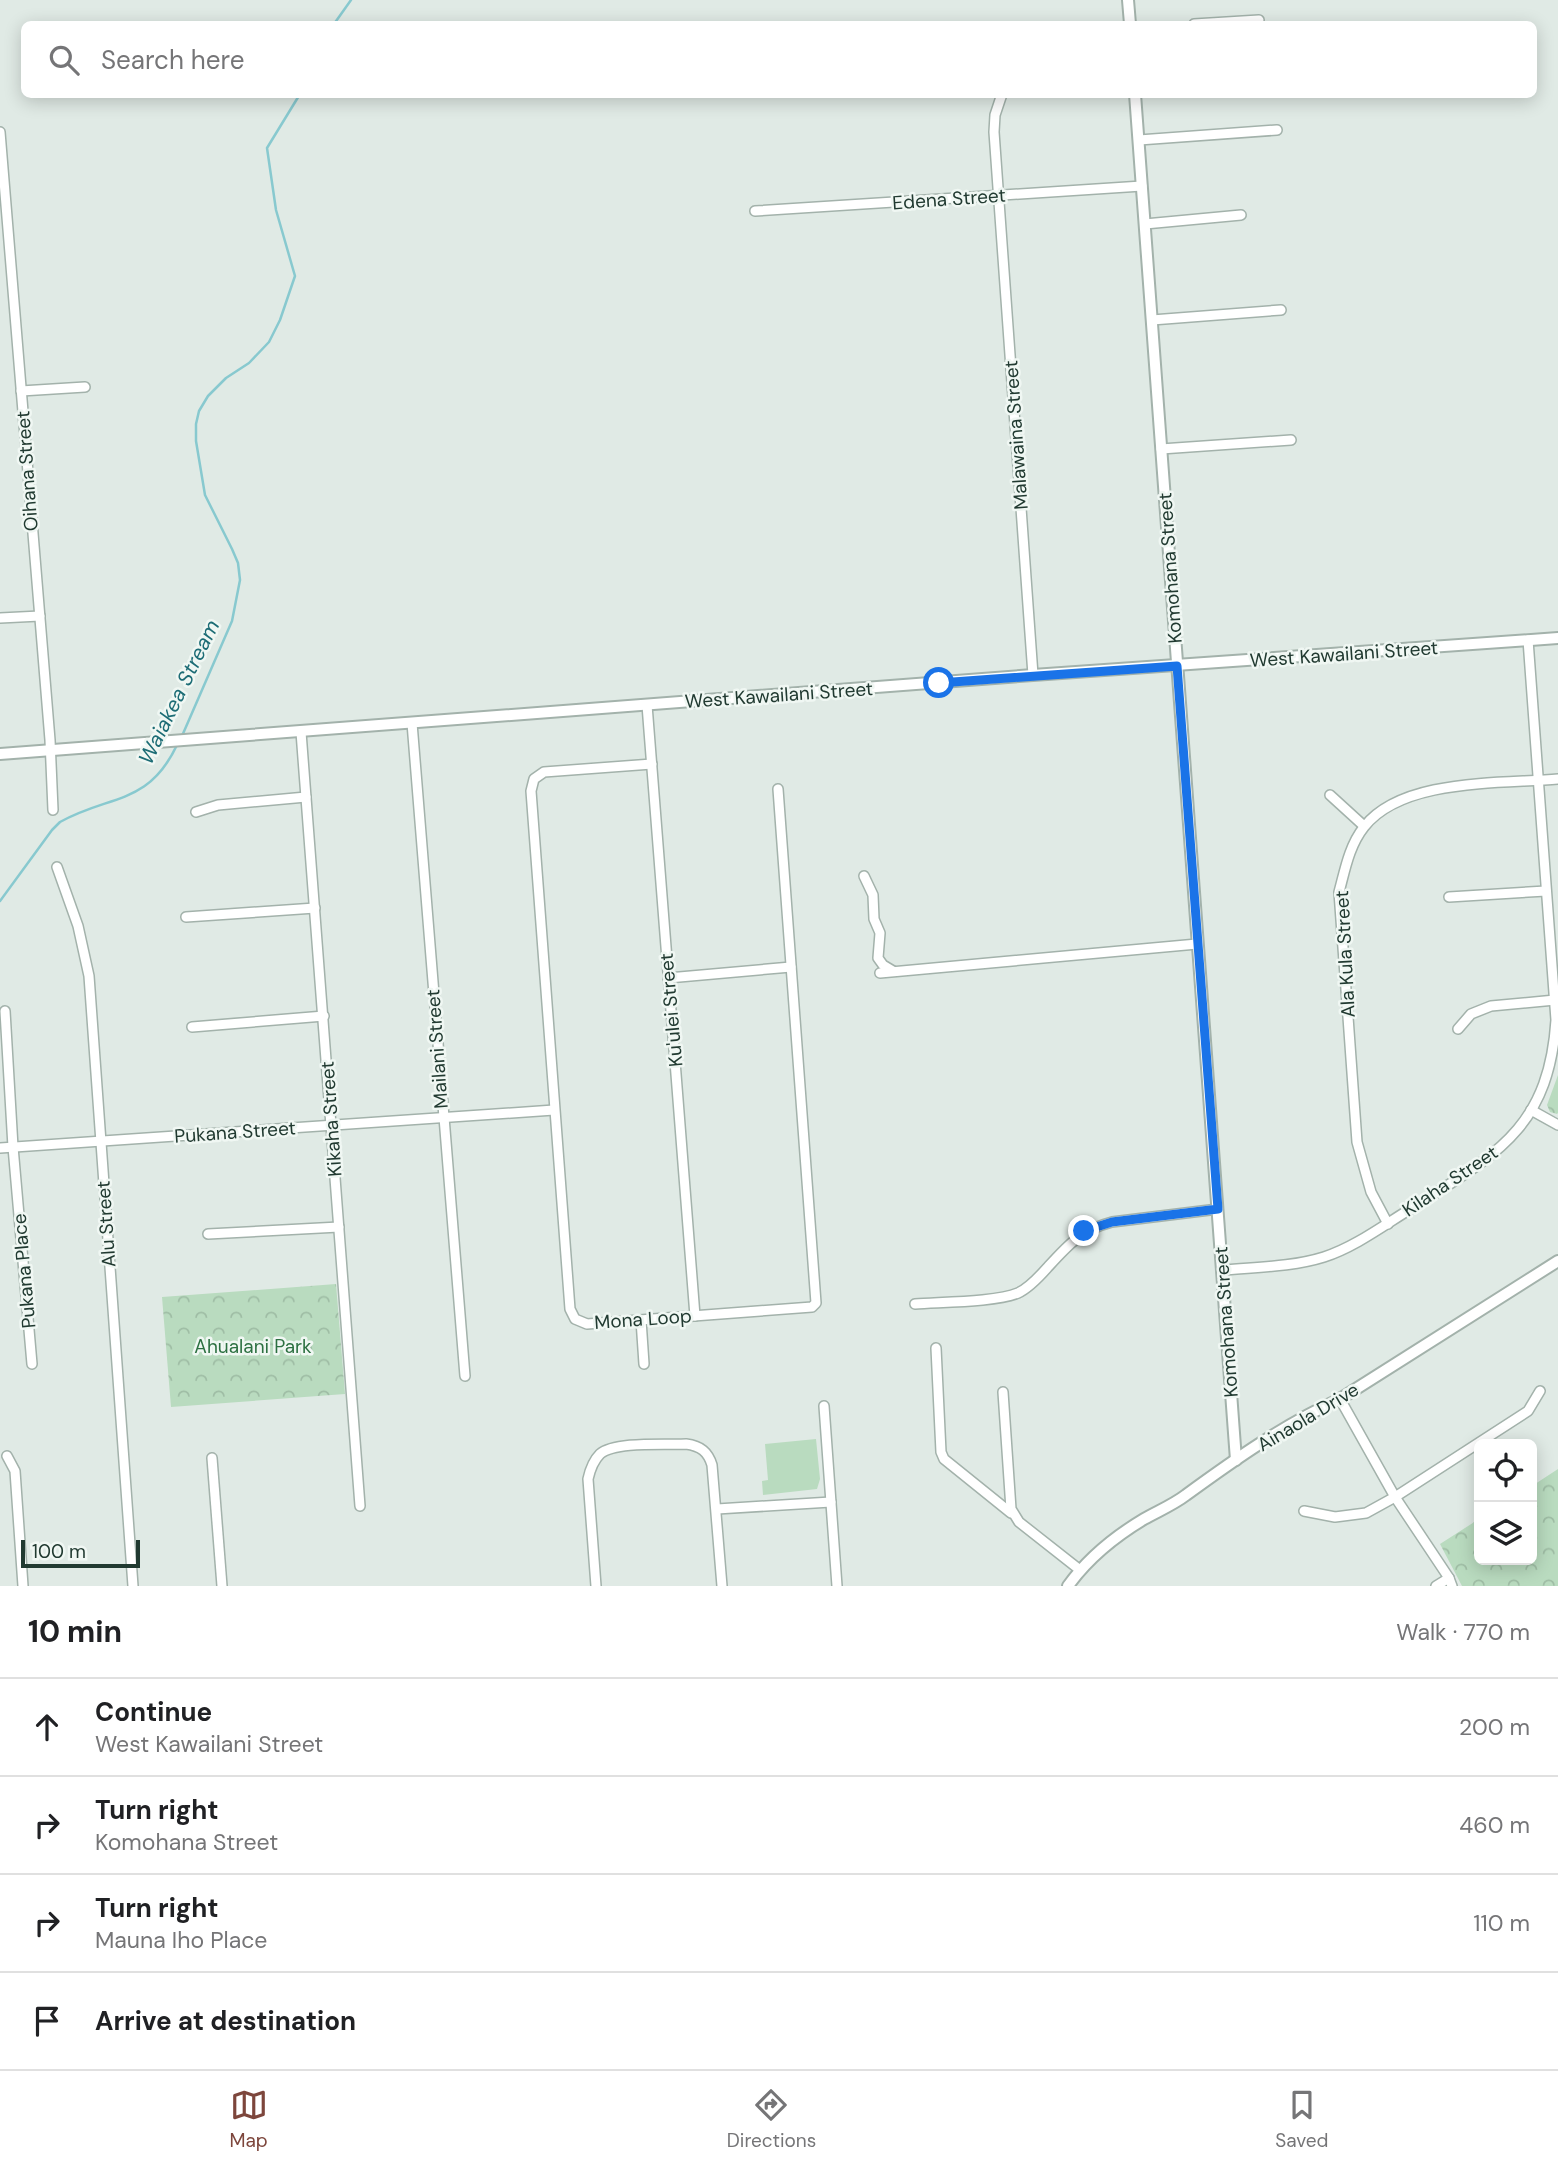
<!DOCTYPE html>
<meta charset="utf-8">
<style>
:root{--surface:#fff;--page:#f2f2f2;--text:#202124;--muted:#757577;--line:#e0e0e0;--accent:#7d463c}
body{margin:0;font-family:"DM Sans",sans-serif;background:var(--page);color:var(--text)}
.controls{position:absolute;right:21px;bottom:21px;display:grid;overflow:hidden;border-radius:10px;box-shadow:0 4px 18px #0003}
.controls button{width:63px;height:63px;display:grid;place-items:center;padding:0;border:0;border-bottom:2px solid var(--line);background:var(--surface);color:var(--text);font:35px sans-serif}
.scale{position:absolute;left:21px;bottom:18px;width:119px;box-sizing:border-box;padding-left:7px;border:4px solid #213a31;border-top:0;font-size:19px;line-height:24px;white-space:nowrap;color:#213a31;-webkit-text-stroke:5px #f0f7f3;paint-order:stroke}
.stop{position:absolute;width:21px;height:21px;margin:-16px;border:5px solid #1a73e8;border-radius:50%;background:#fff}
.stop.end{background:#1a73e8;border-color:#fff;box-shadow:0 2px 7px #0008}
.list{margin:0;padding:0;list-style:none}
h2{display:flex;justify-content:space-between;align-items:center;height:91px;margin:0;padding:0 28px;font-size:30px}
h2 small{font-size:23px;font-weight:400;color:var(--muted)}
.list li{display:grid;grid-template-columns:46px 1fr auto;gap:21px;align-items:center;box-sizing:border-box;height:98px;padding:0 28px;border-top:2px solid var(--line)}
.list b{display:block;font-size:26px;white-space:nowrap}
.list p{margin:0;font-size:23px;white-space:nowrap;color:var(--muted)}
.list em{font-size:23px;font-style:normal;color:var(--muted)}
.icon{flex:none;width:38px;height:38px;fill:none;stroke:currentColor;stroke-width:2;stroke-linecap:round;stroke-linejoin:round}
.map{position:relative;flex:none;width:1558px;height:1586px;overflow:hidden}
.search{position:absolute;background:var(--surface);box-shadow:0 4px 18px #0003;left:21px;right:21px;top:21px;height:77px;display:flex;align-items:center;gap:18px;box-sizing:border-box;padding:0 24px;border-radius:10px;color:var(--muted);font-size:26px}
.sheet{height:483px;background:var(--surface)}
nav{display:flex;justify-content:space-around;align-items:center;box-sizing:border-box;height:98px;border-top:2px solid var(--line);background:var(--surface);font-size:19px;color:var(--muted)}
nav a{display:grid;justify-items:center;gap:4px}
nav .on{color:var(--accent)}
.map>svg:first-child{display:block}
</style>
<div class="map">
<svg width="1558" height="1586" viewBox="0 0 1558 1586">
<defs>
<pattern id="park-crowns" width="20" height="18" patternUnits="userSpaceOnUse" patternTransform="scale(1.75)"><rect width="20" height="18" fill="#b9dbbf"/><path d="M2 6a3 3 0 1 1 6 0M12 15a3 3 0 1 1 6 0" fill="none" stroke="#9fbda5"/></pattern>
</defs>
<rect width="100%" height="100%" fill="#e0eae5"/>
<path fill="#b9dbbf" d="M 816,1439 L 820,1479 L 817,1489 L 763,1495 L 762,1481 L 768,1480 L 765,1444 Z"/>
<g fill="url(#park-crowns)">
<path d="M 1558,1075 L 1558,1113 L 1557,1114 L 1550,1112 L 1547,1105 Z"/>
<path d="M 336,1284 L 345,1394 L 171,1407 L 162,1297 Z"/>
<path d="M 1558,1469 L 1558,1586 L 1462,1586 L 1440,1544 L 1479,1519 L 1479,1560 L 1532,1560 L 1532,1486 Z"/>
</g>
<g fill="none" stroke-linecap="round" stroke-linejoin="round">
<g stroke="#88c9cf" stroke-width="2.5">
<path d="M 334,24 L 351,0"/>
<path d="M 182,736 L 232,621 L 240,580 L 238,563 L 232,549 L 205,495 L 196,441 L 196,424 L 199,411 L 208,396 L 226,378 L 249,363 L 269,342 L 280,320 L 295,276 L 276,210 L 267,148 L 300,94"/>
<path d="M 0,901 L 52,830 L 60,822 C 110,794 148,806 177,745"/>
</g>
<defs>
<g id="minor">
<path d="M 1194,24 L 1259,20"/>
<path d="M 1002,94 L 995,115 L 994,132 L 1033,675"/>
<path d="M 0,132 L 50,740 L 53,810"/>
<path d="M 1139,140 L 1277,130"/>
<path d="M 755,211 L 1142,186"/>
<path d="M 1145,224 L 1241,215"/>
<path d="M 1152,320 L 1281,310"/>
<path d="M 21,391 L 85,387"/>
<path d="M 1161,449 L 1291,440"/>
<path d="M 0,618 L 40,616"/>
<path d="M 647,705 L 695,1316"/>
<path d="M 412,723 L 465,1376"/>
<path d="M 301,732 L 360,1506"/>
<path d="M 652,764 L 544,772 L 534,779 L 531,791 L 570,1309 L 575,1319 L 587,1324 L 812,1307 L 816,1303 L 778,789"/>
<path d="M 1330,795 L 1364,826"/>
<path d="M 196,812 L 218,805 L 306,797"/>
<path d="M 57,867 L 78,926 L 89,976 L 133,1586"/>
<path d="M 864,876 L 873,895 L 874,919 L 880,933 L 878,958 L 883,965 L 893,971"/>
<path d="M 1449,897 L 1546,891"/>
<path d="M 186,917 L 315,908"/>
<path d="M 880,973 L 1197,944"/>
<path d="M 668,978 L 791,967"/>
<path d="M 5,1011 L 13,1147 L 32,1364"/>
<path d="M 192,1027 L 324,1016"/>
<path d="M 1458,1029 L 1471,1014 L 1491,1006 L 1555,1000"/>
<path d="M 1531,1110 L 1558,1125"/>
<path d="M 0,1148 L 554,1110"/>
<path d="M 1388,1224 L 1371,1192 L 1357,1142 L 1339,892 C 1345,870 1349,846 1364,827 C 1402,778 1501,784 1558,779"/>
<path d="M 208,1234 L 339,1227"/>
<path d="M 1224,1270 C 1257,1267 1292,1267 1324,1257 C 1355,1247 1384,1225 1412,1208 C 1495,1155 1549,1129 1556,1020 L 1528,640"/>
<path d="M 915,1304 C 940,1302 997,1302 1018,1293 C 1029,1288 1039,1277 1047,1268 C 1068,1245 1081,1230 1112,1222 L 1218,1209"/>
<path d="M 641,1320 L 644,1364"/>
<path d="M 936,1348 L 941,1452 L 944,1459 L 1011,1513"/>
<path d="M 1003,1392 L 1011,1509 L 1019,1522 L 1080,1570"/>
<path d="M 1340,1399 L 1395,1497 L 1449,1578 L 1452,1586"/>
<path d="M 824,1406 L 837,1586"/>
<path d="M 7,1456 L 15,1471 L 23,1586"/>
<path d="M 212,1458 L 222,1586"/>
<path d="M 717,1509 L 831,1502"/>
<path d="M 1304,1511 L 1335,1517 L 1366,1513 L 1395,1497 L 1528,1411 L 1540,1391"/>
<path d="M 596,1586 L 588,1479 C 590,1470 593,1461 600,1454 C 615,1441 666,1445 686,1444 C 701,1446 708,1452 712,1465 L 722,1586"/>
<path d="M 1436,1586 L 1449,1578"/>
</g>
<g id="tertiary">
<path d="M 1128,0 L 1130,24"/>
<path d="M 1135,94 L 1236,1460"/>
<path d="M 0,754 L 1033,675 L 1558,638"/>
<path d="M 1068,1586 C 1088,1558 1114,1537 1144,1519 C 1158,1511 1173,1505 1186,1495 C 1234,1460 1285,1424 1340,1399 L 1558,1261"/>
</g>
</defs>
<use href="#minor" stroke="#a3b2ab" stroke-width="12"/>
<use href="#tertiary" stroke="#a3b2ab" stroke-width="14"/>
<use href="#minor" stroke="#fff" stroke-width="9"/>
<use href="#tertiary" stroke="#fff" stroke-width="10"/>
</g>
<g fill="none" stroke-linecap="round" stroke-linejoin="round">
<path stroke="#1a73e8" stroke-width="9" d="M 939,683 L 1177,666 L 1218,1209 L 1112,1222 L 1084,1231"/>
</g>
<g text-anchor="middle" dominant-baseline="central" stroke-width="5" stroke-linejoin="round" paint-order="stroke">
<g font-size="19" fill="#213a31" stroke="#f0f7f3">
<text transform="translate(949 199) rotate(-4)">Edena Street</text>
<text transform="translate(1016 435) rotate(-94)">Malawaina Street</text>
<text transform="translate(27 471) rotate(-94)">Oihana Street</text>
<text transform="translate(1170 568) rotate(-94)">Komohana Street</text>
<text transform="translate(1344 654) rotate(-4)">West Kawailani Street</text>
<text transform="translate(779 695) rotate(-4)">West Kawailani Street</text>
<text transform="translate(1345 954) rotate(-93)">Ala Kula Street</text>
<text transform="translate(671 1010) rotate(-95)">Ku'ulei Street</text>
<text transform="translate(437 1049) rotate(-94)">Mailani Street</text>
<text transform="translate(331 1119) rotate(-94)">Kikaha Street</text>
<text transform="translate(235 1132) rotate(-4)">Pukana Street</text>
<text transform="translate(1450 1181) rotate(-34)">Kilaha Street</text>
<text transform="translate(106 1224) rotate(-94)">Alu Street</text>
<text transform="translate(24 1271) rotate(-95)">Pukana Place</text>
<text transform="translate(643 1319) rotate(-4)">Mona Loop</text>
<text transform="translate(1226 1322) rotate(-94)">Komohana Street</text>
<text transform="translate(1308 1417) rotate(-31)">Ainaola Drive</text>
</g>
<g font-size="19" fill="#2c7041" stroke="#f0f7f3">
<text x="253" y="1346">Ahualani Park</text>
</g>
<g font-size="21" font-style="italic" fill="#1c6c75" stroke="#f0f7f3">
<text transform="translate(179 692) rotate(-64)">Waiakea Stream</text>
</g>
</g>
</svg>
<div class="controls">
<button><svg class="icon" aria-label="locate" viewBox="0 0 24 24"><circle cx="12" cy="12" r="6"/><path d="M12 2v4M12 18v4M2 12h4M18 12h4"/></svg></button>
<button><svg class="icon" aria-label="layers" viewBox="0 0 24 24"><path d="M12 4l9 5-9 5-9-5zM3 14l9 5 9-5"/></svg></button>
</div>
<div class="scale">100 m</div>
<div class="stop" style="left:939px;top:683px"></div>
<div class="stop end" style="left:1084px;top:1231px"></div>
<div class="search"><svg class="icon" aria-label="search" viewBox="0 0 24 24"><circle cx="10" cy="10" r="6"/><path d="M15 15l6 6"/></svg>Search here</div>
</div>
<section class="sheet">
<h2>10 min<small>Walk · 770 m</small></h2>
<ul class="list">
<li><svg class="icon" aria-label="ahead" viewBox="0 0 24 24"><path d="M12 20V5M6 11l6-6 6 6"/></svg><div><b>Continue</b><p>West Kawailani Street</p></div><em>200 m</em></li>
<li><svg class="icon" aria-label="right" viewBox="0 0 24 24"><path d="M7 20v-9h11M14 6l5 5-5 5"/></svg><div><b>Turn right</b><p>Komohana Street</p></div><em>460 m</em></li>
<li><svg class="icon" aria-label="right" viewBox="0 0 24 24"><path d="M7 20v-9h11M14 6l5 5-5 5"/></svg><div><b>Turn right</b><p>Mauna Iho Place</p></div><em>110 m</em></li>
<li><svg class="icon" aria-label="arrive" viewBox="0 0 24 24"><path d="M6 21V4h12l-3 4 3 4H6"/></svg><div><b>Arrive at destination</b></div></li>
</ul>
</section>
<nav>
<a class="on"><svg class="icon" aria-label="map" viewBox="0 0 24 24"><path d="M3 6l6-2 6 2 6-2v14l-6 2-6-2-6 2zM9 4v14M15 6v14"/></svg>Map</a>
<a><svg class="icon" aria-label="directions" viewBox="0 0 24 24"><path d="M12 3l9 9-9 9-9-9zM9 14v-3h6M13 9l2 2-2 2"/></svg>Directions</a>
<a><svg class="icon" aria-label="saved" viewBox="0 0 24 24"><path d="M7 4h10v16l-5-4-5 4z"/></svg>Saved</a>
</nav>
